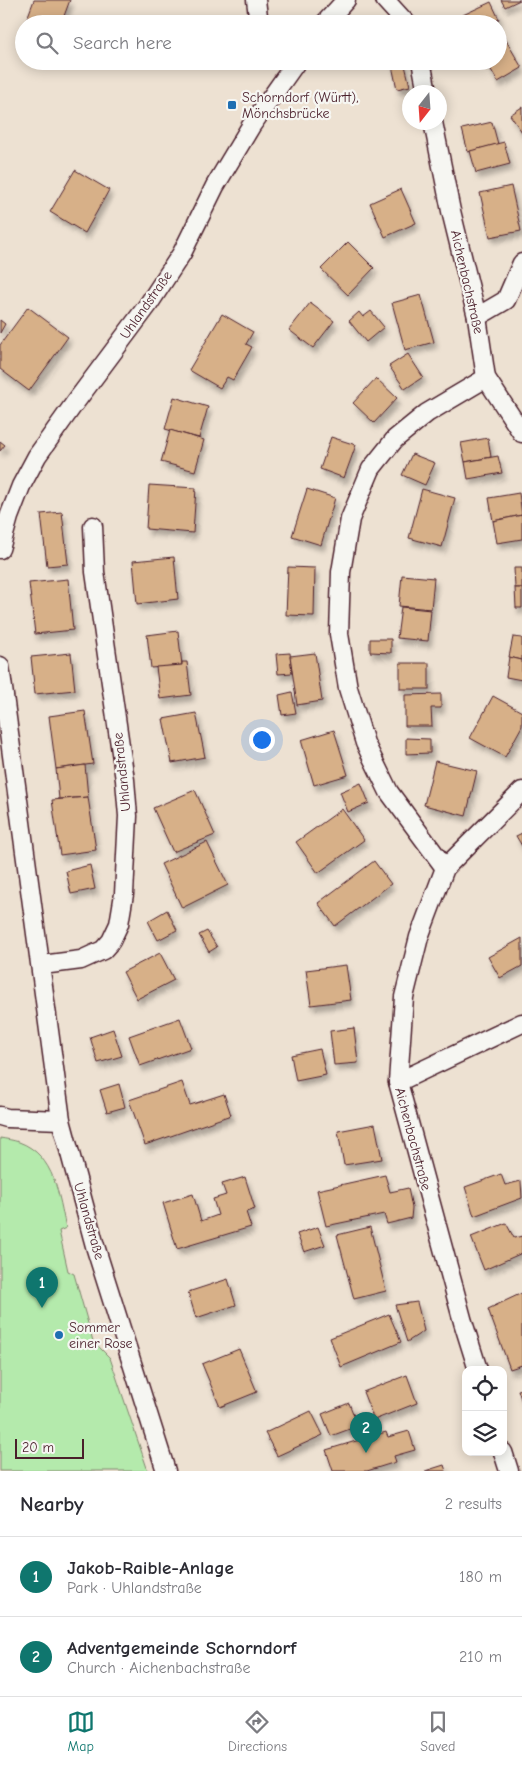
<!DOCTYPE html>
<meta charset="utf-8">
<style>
:root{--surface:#fff;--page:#f7f7f7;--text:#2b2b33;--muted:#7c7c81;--line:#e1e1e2;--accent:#0f766e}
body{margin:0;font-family:"Comic Neue",sans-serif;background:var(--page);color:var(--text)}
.controls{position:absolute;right:15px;bottom:15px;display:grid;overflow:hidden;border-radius:10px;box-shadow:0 2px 12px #0003}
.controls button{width:45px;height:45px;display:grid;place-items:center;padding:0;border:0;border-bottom:1px solid var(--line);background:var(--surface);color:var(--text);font:25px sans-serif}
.compass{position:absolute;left:402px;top:85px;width:45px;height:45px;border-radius:50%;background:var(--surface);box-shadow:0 2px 12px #0003;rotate:197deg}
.scale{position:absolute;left:15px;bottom:12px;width:69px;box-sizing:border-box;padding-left:5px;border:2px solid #4a1f2b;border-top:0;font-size:14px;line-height:18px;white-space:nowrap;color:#4a1f2b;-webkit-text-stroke:4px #f6f6f2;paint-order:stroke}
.you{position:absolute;left:261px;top:739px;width:18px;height:18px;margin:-12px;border:4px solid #fff;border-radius:50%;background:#1a73e8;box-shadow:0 0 0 8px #1a73e833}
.badge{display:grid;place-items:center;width:32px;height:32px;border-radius:50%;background:var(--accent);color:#fff;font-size:16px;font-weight:700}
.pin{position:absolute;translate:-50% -41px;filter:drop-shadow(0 1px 2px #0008)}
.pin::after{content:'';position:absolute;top:26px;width:18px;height:15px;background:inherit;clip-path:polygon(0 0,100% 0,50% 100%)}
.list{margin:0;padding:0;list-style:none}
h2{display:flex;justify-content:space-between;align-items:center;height:65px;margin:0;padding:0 20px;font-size:21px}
h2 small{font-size:16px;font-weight:400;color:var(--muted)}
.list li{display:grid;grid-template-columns:32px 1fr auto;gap:15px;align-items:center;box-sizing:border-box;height:80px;padding:0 20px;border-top:1px solid var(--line)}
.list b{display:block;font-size:19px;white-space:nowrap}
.list p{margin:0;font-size:16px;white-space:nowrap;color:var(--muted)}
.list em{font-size:16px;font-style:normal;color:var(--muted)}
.icon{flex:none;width:28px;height:28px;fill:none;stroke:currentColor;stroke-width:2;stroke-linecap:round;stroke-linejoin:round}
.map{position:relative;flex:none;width:522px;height:1471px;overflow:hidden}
.search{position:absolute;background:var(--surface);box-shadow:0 2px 12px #0003;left:15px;right:15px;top:15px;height:55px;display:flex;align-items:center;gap:12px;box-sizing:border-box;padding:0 18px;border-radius:28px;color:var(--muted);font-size:19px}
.sheet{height:225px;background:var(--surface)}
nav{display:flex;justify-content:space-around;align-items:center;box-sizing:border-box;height:70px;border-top:1px solid var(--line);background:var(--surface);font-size:14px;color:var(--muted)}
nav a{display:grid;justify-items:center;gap:2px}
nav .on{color:var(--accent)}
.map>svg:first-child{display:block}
</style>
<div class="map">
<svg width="522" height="1471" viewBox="0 0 522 1471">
<defs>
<filter id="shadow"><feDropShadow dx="3" dy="5.5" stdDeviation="2.5" flood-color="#0004"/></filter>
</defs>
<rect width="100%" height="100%" fill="#ede1d2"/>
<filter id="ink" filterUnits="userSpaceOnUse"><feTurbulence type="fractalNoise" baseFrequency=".02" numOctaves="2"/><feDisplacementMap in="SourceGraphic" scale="10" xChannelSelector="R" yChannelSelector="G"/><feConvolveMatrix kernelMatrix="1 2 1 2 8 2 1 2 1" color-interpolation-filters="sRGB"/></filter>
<g filter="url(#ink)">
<path fill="#b4eaac" stroke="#7f846c" d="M 0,1138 C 6,1139 13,1140 19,1142 C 55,1155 59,1197 66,1228 L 59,1231 L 68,1271 L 74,1274 L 93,1341 L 110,1358 L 148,1471 L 0,1471 Z"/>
<g fill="#d7b088" stroke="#4a1f2b" filter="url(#shadow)">
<path d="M 34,0 L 70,0 L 61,24 L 25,24 Z"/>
<path d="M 501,0 L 520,0 L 505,7 Z"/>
<path d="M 491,2 L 499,19 L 488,24 L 454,24 L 452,20 Z"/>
<path d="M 503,35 L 522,68 L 498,82 L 486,61 L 498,61 L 498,38 Z"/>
<path d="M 391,61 L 404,61 L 410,86 L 397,89 Z"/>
<path d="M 522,107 L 522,132 L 510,115 Z"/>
<path d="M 492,122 L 498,144 L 468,152 L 462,129 Z"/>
<path d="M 504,142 L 510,164 L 476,173 L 470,151 Z"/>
<path d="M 75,170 L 109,190 L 85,233 L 50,212 Z"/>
<path d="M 511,186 L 521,231 L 490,237 L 480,193 Z"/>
<path d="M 401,189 L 416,223 L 385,237 L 370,203 Z"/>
<path d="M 348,242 L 374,268 L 348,295 L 321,269 Z"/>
<path d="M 421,295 L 434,342 L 405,350 L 392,303 Z"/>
<path d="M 310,303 L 334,321 L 313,348 L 289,330 Z"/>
<path d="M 28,307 L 68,337 L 29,391 L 0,369 L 0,345 Z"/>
<path d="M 371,311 L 384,327 L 366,342 L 349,321 L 359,312 L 363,317 Z"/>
<path d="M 222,314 L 253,332 L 246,344 L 252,347 L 233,380 L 227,377 L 220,388 L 189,370 Z"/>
<path d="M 0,320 L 5,324 L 0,333 Z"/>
<path d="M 408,354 L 423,377 L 405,389 L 389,366 Z"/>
<path d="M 376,378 L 397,398 L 374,423 L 353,403 Z"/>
<path d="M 174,397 L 208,407 L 199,438 L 165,429 Z"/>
<path d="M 170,430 L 204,440 L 195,471 L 161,462 Z"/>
<path d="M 331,437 L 356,445 L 344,478 L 320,469 Z"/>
<path d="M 488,438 L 491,457 L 465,462 L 461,443 Z"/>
<path d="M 0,441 L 5,445 L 0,451 Z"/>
<path d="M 412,454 L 435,463 L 425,485 L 402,475 Z"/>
<path d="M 498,456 L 502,473 L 468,479 L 465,462 Z"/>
<path d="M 149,485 L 196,488 L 193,533 L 146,529 Z"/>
<path d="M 307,489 L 335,498 L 321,545 L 292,536 Z"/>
<path d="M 422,489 L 455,498 L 442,547 L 409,538 Z"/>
<path d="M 519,493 L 522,515 L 493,521 L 489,498 Z"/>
<path d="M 62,512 L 68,564 L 47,566 L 41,514 Z"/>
<path d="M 522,515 L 522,539 L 497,543 L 493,521 Z"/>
<path d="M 174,557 L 178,599 L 137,604 L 133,561 Z"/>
<path d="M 288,567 L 315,568 L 314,616 L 286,615 Z"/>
<path d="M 514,568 L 522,568 L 522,588 L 515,588 Z"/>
<path d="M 402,575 L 434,578 L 431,609 L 399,606 Z"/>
<path d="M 68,579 L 73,630 L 35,634 L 29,583 Z"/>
<path d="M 515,588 L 522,588 L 522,608 L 516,608 Z"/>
<path d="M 401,607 L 431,610 L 428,641 L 397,638 Z"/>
<path d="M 178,631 L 182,665 L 151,668 L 147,635 Z"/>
<path d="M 513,637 L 522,638 L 522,660 L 509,657 Z"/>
<path d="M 370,639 L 391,639 L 391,653 L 370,652 Z"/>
<path d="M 71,653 L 75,690 L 35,694 L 31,657 Z"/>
<path d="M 290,653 L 292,673 L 278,674 L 276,654 Z"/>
<path d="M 315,653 L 322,701 L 297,705 L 290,656 Z"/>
<path d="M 509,657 L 522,660 L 522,680 L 506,677 Z"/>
<path d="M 182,662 L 187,662 L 191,695 L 160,699 L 156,667 L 182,665 Z"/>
<rect x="400" y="663" width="29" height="26"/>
<path d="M 292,692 L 296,713 L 282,715 L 279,695 Z"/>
<path d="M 441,694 L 441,708 L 431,708 L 432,726 L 405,726 L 405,695 Z"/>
<path d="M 493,696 L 522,712 L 522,726 L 505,757 L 470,738 Z"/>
<path d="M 85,711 L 93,764 L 56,769 L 49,716 Z"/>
<path d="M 196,713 L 205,757 L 172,763 L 163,719 Z"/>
<path d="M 334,730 L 348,775 L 314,785 L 301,740 Z"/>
<path d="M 406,738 L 430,739 L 430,753 L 406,754 Z"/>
<path d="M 435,761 L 477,771 L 466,816 L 424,805 Z"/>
<path d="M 85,765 L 88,797 L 59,799 L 56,769 Z"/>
<path d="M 361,783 L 369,803 L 348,812 L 340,792 Z"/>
<path d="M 195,790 L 215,835 L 173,852 L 153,808 Z"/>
<path d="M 88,797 L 96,850 L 60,855 L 52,800 Z"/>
<path d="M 342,809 L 364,840 L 318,873 L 296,842 Z"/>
<path d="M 522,833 L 522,846 L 516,836 Z"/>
<path d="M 207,842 L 228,885 L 182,908 L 161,864 Z"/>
<path d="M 374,861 L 391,884 L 335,926 L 318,903 Z"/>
<path d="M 90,865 L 95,889 L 71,894 L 66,871 Z"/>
<path d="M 167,910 L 177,930 L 158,940 L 148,921 Z"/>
<path d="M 207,931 L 217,947 L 209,952 L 199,935 Z"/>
<path d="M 522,938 L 522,966 L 500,978 L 488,957 Z"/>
<path d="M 160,953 L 174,980 L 137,999 L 123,972 Z"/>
<path d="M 346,965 L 351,1000 L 311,1005 L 306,970 Z"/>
<path d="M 180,1018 L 191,1048 L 140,1066 L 129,1036 Z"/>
<path d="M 354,1028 L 358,1063 L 334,1065 L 330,1031 Z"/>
<path d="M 113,1029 L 122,1056 L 98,1063 L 90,1037 Z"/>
<path d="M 320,1049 L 326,1075 L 296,1081 L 291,1055 Z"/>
<path d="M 182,1082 L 190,1105 L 224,1094 L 231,1115 L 145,1145 L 129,1100 Z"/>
<path d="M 119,1084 L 125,1107 L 107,1112 L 100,1090 Z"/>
<path d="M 375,1124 L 382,1159 L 344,1165 L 338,1131 Z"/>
<path d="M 501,1174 L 505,1185 L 521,1181 L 522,1198 L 474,1216 L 465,1187 Z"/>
<path d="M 385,1175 L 390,1192 L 408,1188 L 412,1208 L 411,1218 L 387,1224 L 384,1214 L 326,1226 L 317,1190 Z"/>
<path d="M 245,1177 L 255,1209 L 246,1212 L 251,1227 L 177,1249 L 163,1203 L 193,1194 L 201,1221 L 218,1215 L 213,1199 L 226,1195 L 222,1184 Z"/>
<path d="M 506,1223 L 514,1238 L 522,1236 L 522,1253 L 484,1270 L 471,1237 Z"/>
<path d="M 318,1227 L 325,1245 L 304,1252 L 297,1234 Z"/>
<path d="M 370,1227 L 386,1291 L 354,1299 L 337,1235 Z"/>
<path d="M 228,1279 L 236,1305 L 196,1318 L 188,1292 Z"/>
<path d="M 522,1293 L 522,1365 L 510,1369 L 488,1309 Z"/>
<path d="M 417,1302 L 424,1331 L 407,1342 L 395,1305 Z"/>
<path d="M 389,1314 L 401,1342 L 341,1367 L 330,1338 Z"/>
<path d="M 239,1349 L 257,1392 L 220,1407 L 202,1364 Z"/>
<path d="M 407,1375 L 417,1403 L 374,1420 L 363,1392 Z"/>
<path d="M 522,1389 L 522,1402 L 518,1390 Z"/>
<path d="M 349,1403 L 358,1426 L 331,1436 L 322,1414 Z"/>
<path d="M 311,1411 L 323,1435 L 277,1456 L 265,1433 Z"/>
<path d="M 409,1431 L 415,1450 L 394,1456 L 396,1462 L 367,1471 L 333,1471 L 326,1450 L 386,1432 L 388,1437 Z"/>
<path d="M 444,1465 L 446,1471 L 425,1471 Z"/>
</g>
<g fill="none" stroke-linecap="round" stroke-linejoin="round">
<defs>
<g id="minor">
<path d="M 256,0 L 259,24"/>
<path d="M 385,0 L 407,24"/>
<path d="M 324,24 L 346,0"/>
<path d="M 421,61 L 427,92"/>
<path d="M 433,122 L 451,211 L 477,317 L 486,378 L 522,433"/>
<path d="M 477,317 L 506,300 L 522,263"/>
<path d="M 0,549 L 9,517 L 21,486 L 37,456 L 74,404 L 148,305 L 182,253 L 215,186 L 251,126 L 297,61"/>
<path d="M 0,666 L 61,1120 L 95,1246 L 166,1471"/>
<path d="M 445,868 L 389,792 L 365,743 L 348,688 L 339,634 L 341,572 L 350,519 L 371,469 L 395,439 L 427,413 L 486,378"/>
<path d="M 42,965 L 81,960 L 103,950 L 111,941 L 119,924 L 124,894 L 128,816 L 125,780 L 95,572 L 93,526"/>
<path d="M 398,1082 L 522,1023"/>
<path d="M 0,1116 L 7,1118 L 61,1120"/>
<path d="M 478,1370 L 463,1322 L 398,1082 L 404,997 L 419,937 L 445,868 L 522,791"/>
<path d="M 503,1452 L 509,1471"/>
</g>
</defs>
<use href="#minor" stroke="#4a1f2b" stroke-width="21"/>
<use href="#minor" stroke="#f6f6f2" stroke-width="18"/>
</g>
</g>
<g fill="#1f6fb2" stroke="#f6f6f2" stroke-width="2">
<rect x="227" y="100" width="10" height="10" rx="2.5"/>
<circle cx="59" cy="1335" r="5"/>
</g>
<g text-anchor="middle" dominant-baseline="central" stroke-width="4.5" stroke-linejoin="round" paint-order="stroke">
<g font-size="14" fill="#4a1f2b" stroke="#f6f6f2" text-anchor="start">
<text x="242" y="97">Schorndorf (Württ),<tspan x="242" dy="16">Mönchsbrücke</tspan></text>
<text x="69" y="1327">Sommer<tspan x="69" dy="16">einer Rose</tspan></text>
</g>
<g font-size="14" fill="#4a1f2b" stroke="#f6f6f2">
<text transform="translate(467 282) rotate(77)">Aichenbachstraße</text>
<text transform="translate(146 305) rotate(-55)">Uhlandstraße</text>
<text transform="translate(122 772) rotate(-96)">Uhlandstraße</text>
<text transform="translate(413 1139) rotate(75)">Aichenbachstraße</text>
<text transform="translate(89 1221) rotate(74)">Uhlandstraße</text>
</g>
</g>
</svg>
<div class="controls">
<button><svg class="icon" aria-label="locate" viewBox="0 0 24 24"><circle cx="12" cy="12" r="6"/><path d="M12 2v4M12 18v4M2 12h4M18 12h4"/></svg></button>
<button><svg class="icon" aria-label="layers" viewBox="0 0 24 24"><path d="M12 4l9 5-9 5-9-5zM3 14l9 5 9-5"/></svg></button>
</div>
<svg class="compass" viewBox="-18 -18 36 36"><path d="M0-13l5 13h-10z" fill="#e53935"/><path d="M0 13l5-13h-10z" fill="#7c7c81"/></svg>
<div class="scale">20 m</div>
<div class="you"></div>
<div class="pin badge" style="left:42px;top:1308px">1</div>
<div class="pin badge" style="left:366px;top:1453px">2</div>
<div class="search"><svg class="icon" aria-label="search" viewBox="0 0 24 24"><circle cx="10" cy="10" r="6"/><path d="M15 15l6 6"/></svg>Search here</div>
</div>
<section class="sheet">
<h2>Nearby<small>2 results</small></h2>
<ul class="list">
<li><span class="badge">1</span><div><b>Jakob-Raible-Anlage</b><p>Park · Uhlandstraße</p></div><em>180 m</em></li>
<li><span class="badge">2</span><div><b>Adventgemeinde Schorndorf</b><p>Church · Aichenbachstraße</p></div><em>210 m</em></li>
</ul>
</section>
<nav>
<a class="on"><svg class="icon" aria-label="map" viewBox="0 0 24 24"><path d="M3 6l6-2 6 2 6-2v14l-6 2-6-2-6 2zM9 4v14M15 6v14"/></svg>Map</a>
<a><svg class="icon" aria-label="directions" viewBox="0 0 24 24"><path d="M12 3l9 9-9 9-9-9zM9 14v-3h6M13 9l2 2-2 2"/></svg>Directions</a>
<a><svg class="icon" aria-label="saved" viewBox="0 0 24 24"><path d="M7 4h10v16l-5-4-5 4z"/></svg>Saved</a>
</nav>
